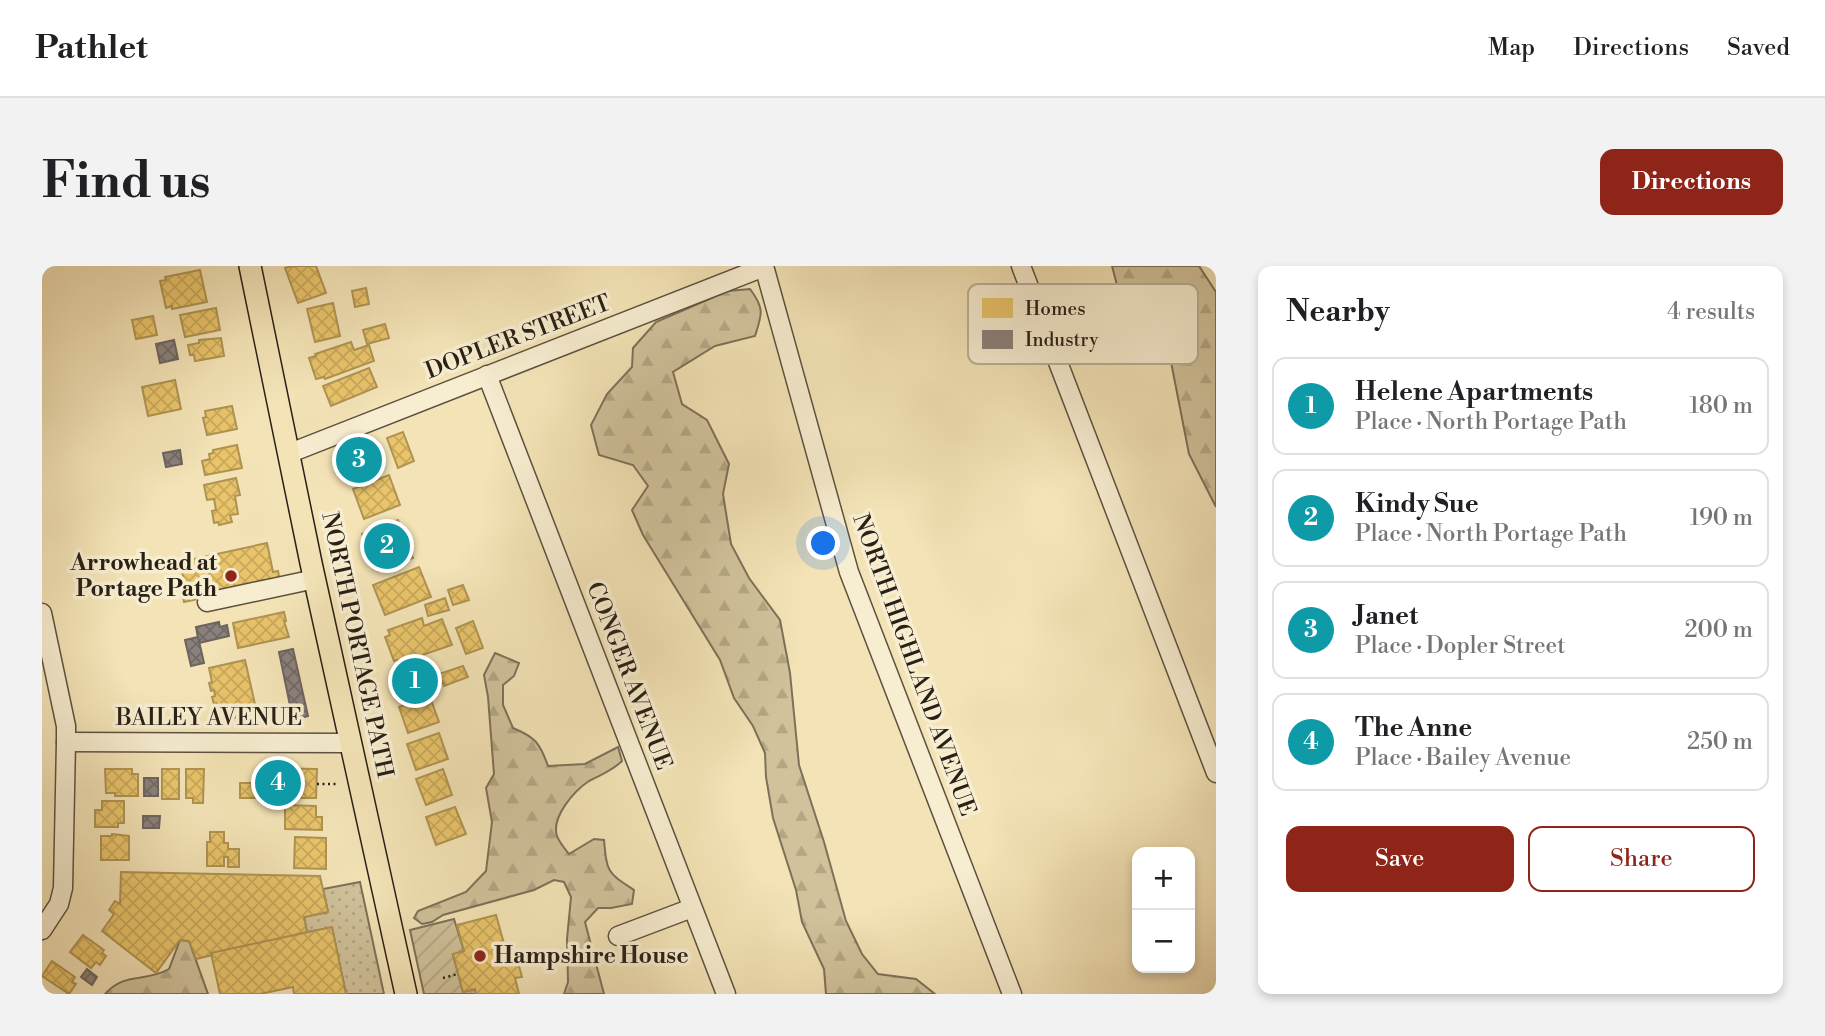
<!DOCTYPE html>
<meta charset="utf-8">
<style>
:root{--surface:#fff;--page:#f2f2f2;--text:#202124;--muted:#757577;--line:#e0e0e0;--accent:#8f2418}
body{margin:0;font-family:"Libre Bodoni",serif;background:var(--page);color:var(--text)}
.controls{position:absolute;right:21px;bottom:21px;display:grid;overflow:hidden;border-radius:14px;box-shadow:0 4px 10px #0003}
.controls button{width:63px;height:63px;display:grid;place-items:center;padding:0;border:0;border-bottom:2px solid var(--line);background:var(--surface);color:var(--text);font:35px sans-serif}
.you{position:absolute;left:782px;top:278px;width:24px;height:24px;margin:-18px;border:5px solid #fff;border-radius:50%;background:#1a73e8;box-shadow:0 0 0 10px #1a73e833}
.badge{display:grid;place-items:center;width:46px;height:46px;border-radius:50%;background:var(--accent);color:#fff;font-size:23px;font-weight:700}
.pin{position:absolute;translate:-50% -50%;border:4px solid #fff;box-shadow:0 2px 7px #0006}
.list{margin:0;padding:0;list-style:none}
h2{display:flex;justify-content:space-between;align-items:center;height:91px;margin:0;padding:0 28px;font-size:30px}
h2 small{font-size:23px;font-weight:400;color:var(--muted)}
.list li{display:grid;grid-template-columns:46px 1fr auto;gap:21px;align-items:center;box-sizing:border-box;height:98px;margin:0 14px 14px;padding:0 14px;border:2px solid var(--line);border-radius:14px}
.list b{display:block;font-size:26px;white-space:nowrap}
.list p{margin:0;font-size:23px;white-space:nowrap;color:var(--muted)}
.list em{font-size:23px;font-style:normal;color:var(--muted)}
.actions{display:flex;gap:14px;padding:21px 28px}
.actions a{flex:1;padding:16px 0;border:2px solid var(--accent);border-radius:14px;text-align:center;font-size:24px;color:var(--accent)}
.actions .main{background:var(--accent);color:#fff}
.map{position:relative;flex:none;width:1174px;height:728px;overflow:hidden;border-radius:14px}
header{display:flex;align-items:center;gap:42px;box-sizing:border-box;height:98px;padding:0 35px;background:var(--surface);border-bottom:2px solid var(--line)}
header strong{font-size:33px}
nav{display:flex;gap:38px;margin-inline-start:auto;font-size:24px}
.intro{display:flex;align-items:center;justify-content:space-between;box-sizing:border-box;height:168px;padding:0 42px}
h1{margin:0;font-size:49px}
.button{padding:18px 32px;border-radius:14px;background:var(--accent);color:#fff;font-size:24px;font-weight:700}
main{display:flex;gap:42px;padding:0 42px}
aside{flex:1;background:var(--surface);border-radius:14px;box-shadow:0 4px 10px #0003}
.map>svg:first-child{display:block}
</style>
<header>
<strong>Pathlet</strong>
<nav><a>Map</a><a>Directions</a><a>Saved</a></nav>
</header>
<div class="intro"><h1>Find us</h1><a class="button">Directions</a></div>
<main>
<div class="map">
<svg width="1174" height="728" viewBox="0 0 1174 728">
<defs>
<pattern id="grass-dots" width="8" height="8" patternUnits="userSpaceOnUse" patternTransform="scale(1.75)"><rect width="8" height="8" fill="#d1c29b"/><path d="M2 2h.1M6 6h.1" fill="none" stroke="#b3a685" stroke-width="1.8" stroke-linecap="round"/></pattern>
<pattern id="forest-firs" width="22" height="20" patternUnits="userSpaceOnUse" patternTransform="scale(1.75)"><rect width="22" height="20" fill="#d1c29b"/><path d="M5 1l3.5 6h-7zM16 11l3.5 6h-7z" fill="#b3a685"/></pattern>
<pattern id="garden-furrows" width="10" height="10" patternUnits="userSpaceOnUse" patternTransform="scale(1.75)"><rect width="10" height="10" fill="#d1c29b"/><path d="M-1 1l2-2M0 10L10 0M9 11l2-2" fill="none" stroke="#b3a685"/></pattern>
<pattern id="homes-cross-hatch" width="8" height="8" patternUnits="userSpaceOnUse" patternTransform="scale(1.75)"><rect width="8" height="8" fill="#e9c46a"/><path d="M0 0l8 8M0 8l8-8" fill="none" stroke="#c8a85b"/></pattern>
<pattern id="industry-cross-hatch" width="8" height="8" patternUnits="userSpaceOnUse" patternTransform="scale(1.75)"><rect width="8" height="8" fill="#8a817c"/><path d="M0 0l8 8M0 8l8-8" fill="none" stroke="#716965"/></pattern>
</defs>
<rect width="100%" height="100%" fill="#f3e3b6"/>
<filter id="stains"><feTurbulence type="fractalNoise" baseFrequency=".00286" numOctaves="4"/><feColorMatrix values="0 0 0 0 .2 0 0 0 0 .09 0 0 0 0 .02 0 0 0 .5 -.17"/></filter>
<radialGradient id="worn" r=".72"><stop offset=".6" stop-color="#630" stop-opacity="0"/><stop offset="1" stop-color="#630" stop-opacity=".3"/></radialGradient>
<path fill="url(#grass-dots)" stroke="#7d7159" stroke-width="2" d="M 318,616 L 342,728 L 304,728 L 290,662 L 265,666 L 262,651 L 286,646 L 281,623 Z"/>
<g fill="url(#forest-firs)" stroke="#7d7159" stroke-width="2">
<path d="M 1070,0 L 1157,0 L 1174,26 L 1174,241 L 1147,188 L 1129,96 L 1076,23 Z"/>
<path d="M 708,23 C 723,43 720,48 713,70 L 673,80 L 631,106 L 640,138 L 665,154 L 687,198 L 681,228 L 689,278 L 707,312 L 738,354 L 748,407 L 757,499 L 782,576 L 804,655 L 820,688 L 836,708 L 874,713 L 893,728 L 784,728 L 782,703 L 760,656 L 754,624 L 731,552 L 724,511 L 723,487 L 711,460 L 692,432 L 678,394 L 601,269 L 590,244 L 606,220 L 591,199 L 557,189 L 549,159 L 565,128 L 590,101 L 591,82 L 614,56 L 686,25 Z"/>
<path d="M 453,387 L 477,397 L 472,410 L 461,419 L 461,439 L 471,462 C 493,471 498,477 506,500 L 543,498 L 576,481 L 580,495 C 570,505 560,508 547,515 C 532,525 509,551 515,570 C 517,576 523,583 527,588 L 552,573 L 562,574 C 565,607 565,606 592,624 L 590,638 L 569,642 L 556,642 L 543,656 L 562,728 L 522,728 L 526,716 L 525,673 L 529,631 L 522,616 L 512,614 L 492,624 L 401,649 L 390,656 L 380,658 L 372,652 L 376,645 L 424,626 L 444,605 L 450,556 L 444,522 L 452,508 L 446,431 L 442,409 Z"/>
<path d="M 138,674 L 147,675 L 166,728 L 63,728 C 84,705 103,717 127,703 Z"/>
</g>
<path fill="url(#garden-furrows)" stroke="#7d7159" stroke-width="2" d="M 412,653 L 422,685 L 411,689 L 421,726 L 433,723 L 434,728 L 382,728 L 368,664 Z"/>
<g fill="url(#homes-cross-hatch)" stroke="#af9351" stroke-width="2">
<path d="M 250,0 L 274,0 L 284,27 L 256,37 L 243,2 Z"/>
<path d="M 158,4 L 165,36 L 130,43 L 130,40 L 124,42 L 118,15 L 124,14 L 123,11 Z"/>
<path d="M 324,22 L 327,38 L 313,41 L 310,25 Z"/>
<path d="M 291,37 L 298,70 L 273,76 L 265,43 Z"/>
<path d="M 174,42 L 178,64 L 143,71 L 138,49 Z"/>
<path d="M 111,50 L 115,69 L 94,73 L 90,54 Z"/>
<path d="M 343,58 L 347,72 L 325,78 L 321,64 Z"/>
<path d="M 179,72 L 182,90 L 153,95 L 152,89 L 148,89 L 146,79 L 157,77 L 157,74 Z"/>
<path d="M 309,76 L 312,84 L 327,79 L 332,95 L 283,113 L 282,111 L 274,113 L 267,92 L 274,90 L 273,88 Z"/>
<path d="M 327,102 L 335,121 L 289,140 L 281,120 Z"/>
<path d="M 133,114 L 139,143 L 106,150 L 100,121 Z"/>
<path d="M 190,140 L 195,163 L 165,169 L 161,152 L 164,151 L 163,145 Z"/>
<path d="M 361,166 L 372,195 L 356,202 L 345,172 Z"/>
<path d="M 325,174 L 336,204 L 309,215 L 297,185 Z"/>
<path d="M 195,179 L 200,202 L 163,209 L 160,195 L 168,193 L 167,188 L 171,187 L 171,184 Z"/>
<path d="M 347,209 L 358,239 L 322,253 L 311,223 Z"/>
<path d="M 194,212 L 198,229 L 193,230 L 196,248 L 188,249 L 190,256 L 177,259 L 176,256 L 172,257 L 170,245 L 174,244 L 172,233 L 165,234 L 162,219 Z"/>
<path d="M 356,254 L 371,292 L 336,305 L 334,300 L 333,301 L 320,268 Z"/>
<path d="M 225,277 L 231,306 L 236,305 L 238,316 L 223,319 L 222,314 L 156,329 L 156,333 L 142,336 L 140,325 L 144,324 L 138,296 Z"/>
<path d="M 377,301 L 389,331 L 343,349 L 331,319 Z"/>
<path d="M 421,319 L 427,334 L 411,339 L 406,324 Z"/>
<path d="M 403,332 L 407,344 L 386,350 L 383,339 Z"/>
<path d="M 242,346 L 244,355 L 242,355 L 247,371 L 196,382 L 191,357 Z"/>
<path d="M 380,352 L 382,360 L 400,353 L 410,379 L 357,397 L 356,394 L 352,395 L 343,371 L 348,369 L 346,364 Z"/>
<path d="M 431,355 L 441,382 L 424,388 L 414,362 Z"/>
<path d="M 203,394 L 215,447 L 178,455 L 174,437 L 172,438 L 170,431 L 173,430 L 172,424 L 169,425 L 167,417 L 170,416 L 167,402 Z"/>
<path d="M 389,396 L 398,420 L 358,435 L 349,411 Z"/>
<path d="M 421,400 L 426,411 L 402,420 L 397,408 Z"/>
<path d="M 388,431 L 397,456 L 366,467 L 357,441 Z"/>
<path d="M 397,467 L 406,493 L 374,504 L 365,478 Z"/>
<path d="M 219,502 L 275,503 L 274,532 L 198,532 L 198,517 L 219,517 Z"/>
<path d="M 63,503 L 90,503 L 90,508 L 96,508 L 96,530 L 73,530 L 73,527 L 64,527 Z"/>
<rect x="120" y="503" width="17" height="30"/>
<path d="M 144,503 L 162,503 L 161,537 L 151,537 L 151,532 L 144,532 Z"/>
<path d="M 401,503 L 410,529 L 384,539 L 374,513 Z"/>
<path d="M 60,535 L 82,535 L 82,557 L 76,557 L 76,561 L 53,561 L 53,544 L 60,544 Z"/>
<path d="M 243,539 L 274,540 L 274,551 L 280,551 L 280,564 L 243,563 Z"/>
<path d="M 413,541 L 424,568 L 394,579 L 384,551 Z"/>
<path d="M 168,566 L 182,566 L 182,577 L 186,577 L 186,583 L 197,583 L 197,601 L 186,601 L 186,591 L 182,591 L 182,600 L 165,600 L 165,576 L 168,576 Z"/>
<path d="M 70,568 L 87,570 L 87,594 L 59,594 L 59,570 L 70,570 Z"/>
<path d="M 253,571 L 284,572 L 284,603 L 252,602 Z"/>
<path d="M 79,606 L 278,610 L 286,646 L 262,651 L 265,666 L 154,693 L 147,675 L 138,674 L 114,707 L 60,665 L 72,648 L 67,644 L 73,635 L 78,638 Z"/>
<path d="M 454,649 L 467,695 L 475,693 L 480,711 L 473,712 L 477,728 L 434,728 L 433,723 L 421,726 L 411,688 L 422,685 L 415,659 Z"/>
<path d="M 290,661 L 304,728 L 252,728 L 251,721 L 218,728 L 178,728 L 169,687 Z"/>
<path d="M 41,669 L 62,684 L 60,687 L 64,690 L 58,699 L 54,696 L 49,702 L 28,686 Z"/>
<path d="M 10,695 L 33,711 L 30,716 L 34,718 L 27,728 L 0,710 Z"/>
</g>
<g fill="url(#industry-cross-hatch)" stroke="#6d645e" stroke-width="2">
<path d="M 132,74 L 136,93 L 118,97 L 114,78 Z"/>
<path d="M 138,184 L 140,198 L 124,201 L 121,187 Z"/>
<path d="M 177,356 L 178,361 L 185,359 L 187,370 L 157,377 L 154,361 Z"/>
<path d="M 156,371 L 162,397 L 149,400 L 143,374 Z"/>
<path d="M 251,383 L 266,450 L 251,454 L 237,386 Z"/>
<rect x="102" y="512" width="14" height="18"/>
<path d="M 101,550 L 118,550 L 117,562 L 101,562 Z"/>
<path d="M 45,703 L 55,711 L 50,719 L 39,711 Z"/>
</g>
<g fill="none" stroke-linecap="round" stroke-linejoin="round">
<defs>
<g id="minor">
<path d="M 722,0 L 807,306 L 970,728"/>
<path d="M 979,0 L 1174,507"/>
<path d="M 445,109 L 684,728"/>
<path d="M 248,187 L 722,1"/>
<path d="M 165,336 L 273,313"/>
<path d="M 0,347 L 24,460 L 24,476 L 21,622 L 17,638 L 0,664"/>
<path d="M 24,476 L 308,477"/>
<path d="M 576,670 L 650,642"/>
</g>
<path id="major" d="M 208,0 L 269,297 L 364,728"/>
</defs>
<use href="#minor" stroke="#5c513f" stroke-width="21"/>
<use href="#major" stroke="#292017" stroke-width="24"/>
<g stroke="#292017" stroke-width="2.5" stroke-dasharray="2 3.5" stroke-linecap="butt">
<path d="M 275,518 L 297,518"/>
<path d="M 401,712 L 416,708"/>
</g>
<use href="#minor" stroke="#f7edd0" stroke-width="18"/>
<use href="#major" stroke="#f3e3b6" stroke-width="21"/>
</g>
<g fill="#8f2418" stroke="#f7edd0" stroke-width="2.5">
<circle cx="189" cy="310" r="7"/>
<circle cx="438" cy="690" r="7"/>
</g>
<g text-anchor="middle" dominant-baseline="central" stroke-width="7" stroke-linejoin="round" paint-order="stroke">
<g font-size="23" fill="#292017" stroke="#f7edd0">
<text transform="translate(476 71) rotate(-21)">DOPLER STREET</text>
<text transform="translate(315 379) rotate(78)">NORTH PORTAGE PATH</text>
<text transform="translate(872 399) rotate(70)">NORTH HIGHLAND AVENUE</text>
<text transform="translate(587 410) rotate(69)">CONGER AVENUE</text>
<text x="167" y="452">BAILEY AVENUE</text>
</g>
<g font-size="23" font-weight="bold" fill="#292017" stroke="#f7edd0" text-anchor="end">
<text x="175" y="297">Arrowhead at<tspan x="175" dy="26">Portage Path</tspan></text>
<text x="452" y="690" text-anchor="start">Hampshire House</text>
</g>
</g>
<rect x="926" y="18" width="230" height="80" rx="10" fill="#f7edd0" stroke="#b9b098" stroke-width="2"/>
<rect x="940" y="32" width="31" height="20" fill="#e9c46a"/>
<rect x="940" y="64" width="31" height="19" fill="#8a817c"/>
<g font-size="19" fill="#292017">
<text x="983" y="49">Homes</text>
<text x="983" y="80">Industry</text>
</g>
<rect width="100%" height="100%" filter="url(#stains)"/>
<rect width="100%" height="100%" fill="url(#worn)"/>
</svg>
<div class="controls">
<button>+</button>
<button>−</button>
</div>
<div class="you"></div>
<div class="pin badge" style="left:373px;top:415px;background:#0f9aa8">1</div>
<div class="pin badge" style="left:345px;top:280px;background:#0f9aa8">2</div>
<div class="pin badge" style="left:317px;top:194px;background:#0f9aa8">3</div>
<div class="pin badge" style="left:236px;top:517px;background:#0f9aa8">4</div>
</div>
<aside>
<h2>Nearby<small>4 results</small></h2>
<ul class="list">
<li><span class="badge" style="background:#0f9aa8">1</span><div><b>Helene Apartments</b><p>Place · North Portage Path</p></div><em>180 m</em></li>
<li><span class="badge" style="background:#0f9aa8">2</span><div><b>Kindy Sue</b><p>Place · North Portage Path</p></div><em>190 m</em></li>
<li><span class="badge" style="background:#0f9aa8">3</span><div><b>Janet</b><p>Place · Dopler Street</p></div><em>200 m</em></li>
<li><span class="badge" style="background:#0f9aa8">4</span><div><b>The Anne</b><p>Place · Bailey Avenue</p></div><em>250 m</em></li>
</ul>
<div class="actions"><a class="main">Save</a><a>Share</a></div>
</aside>
</main>
